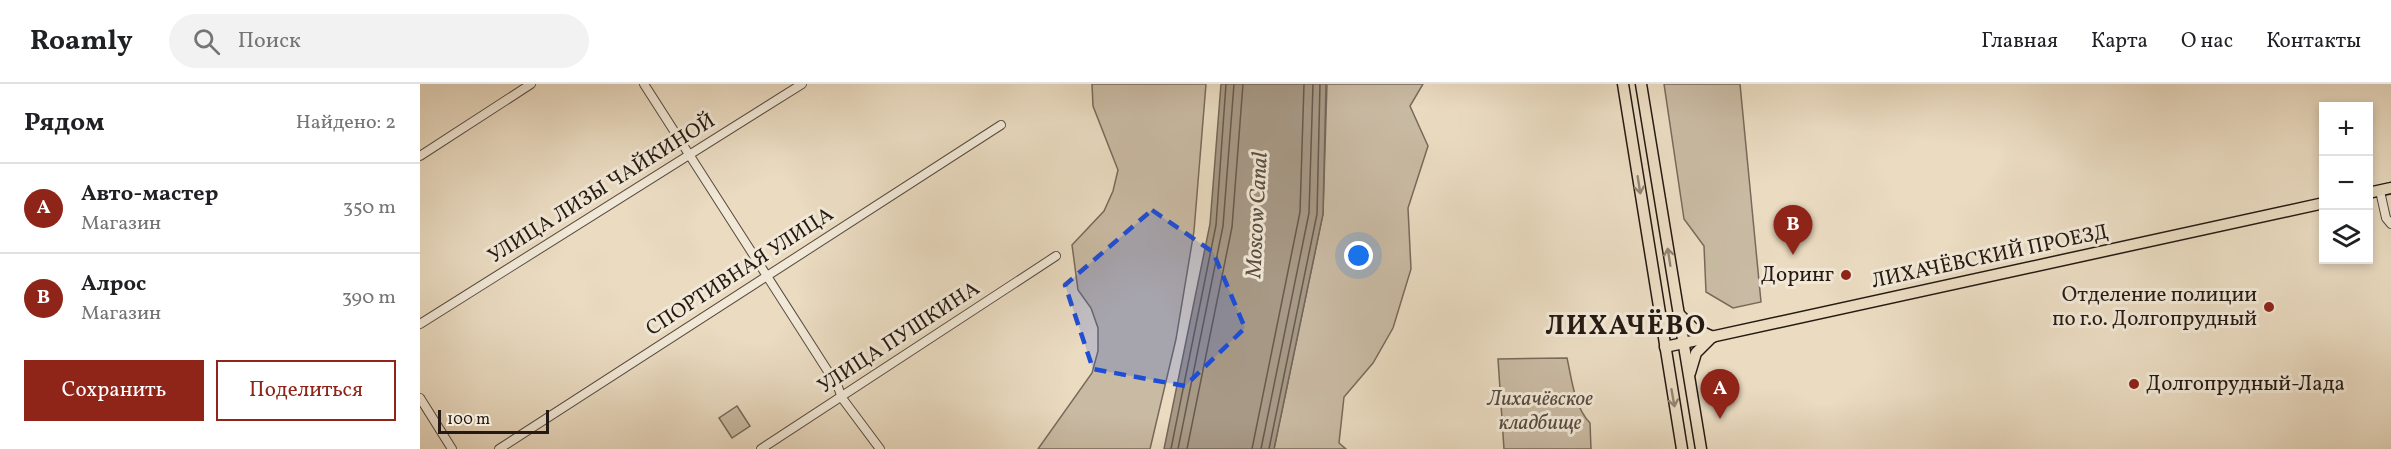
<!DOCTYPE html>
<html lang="ru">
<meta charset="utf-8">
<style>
:root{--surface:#fff;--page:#f2f2f2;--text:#202124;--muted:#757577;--line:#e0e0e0;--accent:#8f2418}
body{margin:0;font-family:Vollkorn,serif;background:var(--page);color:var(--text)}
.controls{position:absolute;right:18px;top:18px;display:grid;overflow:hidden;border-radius:0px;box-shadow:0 3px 9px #0003}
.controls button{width:54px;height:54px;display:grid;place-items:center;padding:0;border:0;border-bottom:2px solid var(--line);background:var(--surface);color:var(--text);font:30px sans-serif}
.scale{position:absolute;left:18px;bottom:15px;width:111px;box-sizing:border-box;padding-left:6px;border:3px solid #251a13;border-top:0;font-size:16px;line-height:21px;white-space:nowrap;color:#251a13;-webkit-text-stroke:4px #f1e8d7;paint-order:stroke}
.you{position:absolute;left:939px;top:172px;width:21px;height:21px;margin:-15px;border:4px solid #fff;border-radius:50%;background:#1a73e8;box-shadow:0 0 0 9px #1a73e833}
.badge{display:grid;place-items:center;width:39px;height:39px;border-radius:50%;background:var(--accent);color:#fff;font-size:20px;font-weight:700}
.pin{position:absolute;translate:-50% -50px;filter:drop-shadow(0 2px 3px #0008)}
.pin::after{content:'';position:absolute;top:32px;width:21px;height:18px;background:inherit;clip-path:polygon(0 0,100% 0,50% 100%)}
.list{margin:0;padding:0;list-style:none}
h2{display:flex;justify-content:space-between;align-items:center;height:78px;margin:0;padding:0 24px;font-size:26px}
h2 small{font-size:20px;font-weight:400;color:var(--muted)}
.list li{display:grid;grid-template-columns:39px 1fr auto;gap:18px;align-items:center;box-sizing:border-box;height:90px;padding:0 24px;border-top:2px solid var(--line)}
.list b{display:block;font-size:22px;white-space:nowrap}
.list p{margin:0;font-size:20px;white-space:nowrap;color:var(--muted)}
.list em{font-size:20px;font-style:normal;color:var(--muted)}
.actions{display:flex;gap:12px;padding:18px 24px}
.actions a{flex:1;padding:14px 0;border:2px solid var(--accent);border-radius:0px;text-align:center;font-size:21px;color:var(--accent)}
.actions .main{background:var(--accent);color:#fff}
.icon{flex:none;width:33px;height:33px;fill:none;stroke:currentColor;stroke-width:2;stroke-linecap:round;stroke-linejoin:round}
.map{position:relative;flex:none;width:1971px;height:365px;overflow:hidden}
header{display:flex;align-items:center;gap:36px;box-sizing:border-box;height:84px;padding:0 30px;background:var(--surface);border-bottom:2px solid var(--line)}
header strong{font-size:28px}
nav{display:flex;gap:33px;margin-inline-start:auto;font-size:21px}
.search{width:420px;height:54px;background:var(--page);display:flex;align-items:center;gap:15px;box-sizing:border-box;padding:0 21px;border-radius:33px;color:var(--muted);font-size:22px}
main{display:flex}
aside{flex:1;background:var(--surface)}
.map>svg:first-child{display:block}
</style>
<header>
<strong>Roamly</strong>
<div class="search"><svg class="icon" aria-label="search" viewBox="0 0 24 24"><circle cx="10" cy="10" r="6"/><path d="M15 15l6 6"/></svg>Поиск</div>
<nav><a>Главная</a><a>Карта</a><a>О нас</a><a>Контакты</a></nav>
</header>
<main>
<aside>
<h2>Рядом<small>Найдено: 2</small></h2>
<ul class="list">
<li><span class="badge">A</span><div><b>Авто-мастер</b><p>Магазин</p></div><em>350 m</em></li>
<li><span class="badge">B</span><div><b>Алрос</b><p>Магазин</p></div><em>390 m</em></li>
</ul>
<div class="actions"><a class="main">Сохранить</a><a>Поделиться</a></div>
</aside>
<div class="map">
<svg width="1971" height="365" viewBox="0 0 1971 365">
<rect width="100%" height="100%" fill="#eadbc1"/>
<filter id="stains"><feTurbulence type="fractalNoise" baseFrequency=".00333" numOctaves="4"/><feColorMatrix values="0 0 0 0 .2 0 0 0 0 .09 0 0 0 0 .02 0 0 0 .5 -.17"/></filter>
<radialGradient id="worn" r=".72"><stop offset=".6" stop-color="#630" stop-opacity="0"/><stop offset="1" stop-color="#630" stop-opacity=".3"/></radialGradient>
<g fill="#c9baa3" stroke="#776a5b" stroke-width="1.5">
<path d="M 672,0 L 786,0 L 774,147 L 756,255 L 730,365 L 618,365 L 672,289 L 678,267 L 678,244 L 671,224 L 658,206 L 652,161 L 684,127 L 693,107 L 698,86 L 673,22 Z"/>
<path d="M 907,0 L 1003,0 L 990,22 L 1008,62 L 988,124 L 991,185 L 973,244 L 953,279 L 924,313 L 919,359 L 926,365 L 854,365 L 903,130 Z"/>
<path d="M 1244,0 L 1320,0 L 1341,218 L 1313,224 L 1286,208 L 1284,162 L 1264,135 Z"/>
<path d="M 1147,274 C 1152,296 1154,322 1170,339 L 1171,365 L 1084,365 L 1078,275 Z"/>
<path d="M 317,322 L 330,342 L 312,354 L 299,334 Z"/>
</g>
<path fill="#a79986" stroke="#736658" stroke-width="1.5" d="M 801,0 L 906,0 L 903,130 L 854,365 L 744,365 L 790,140 Z"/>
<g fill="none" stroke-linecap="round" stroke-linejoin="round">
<g stroke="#665a4c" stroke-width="1.5">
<path d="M 751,365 L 796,141 L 806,0"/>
<path d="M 758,365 L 803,142 L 814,0"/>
<path d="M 767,365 L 812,143 L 823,0"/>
<path d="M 832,365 L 880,128 L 884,0"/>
<path d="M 841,365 L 889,129 L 893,0"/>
<path d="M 849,365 L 897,130 L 900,0"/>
</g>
<defs>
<g id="minor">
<path d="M 224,0 L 418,303 L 422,314 L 460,365"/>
<path d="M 0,72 L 111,0"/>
<path d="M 1960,107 L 1966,134 L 1971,140"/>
<path d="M 0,240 L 382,0"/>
<path d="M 0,314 L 32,365"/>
<path d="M 79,365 L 581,41"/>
<path d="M 341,365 L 636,172"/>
</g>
<g id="major">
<path d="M 1203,0 L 1262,365"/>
<path d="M 1221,0 L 1281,365"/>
<path d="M 1948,109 L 1971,104"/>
<path d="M 1259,230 L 1273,244 L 1293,253"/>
<path d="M 1245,263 L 1904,119"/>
<path d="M 1270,289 L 1276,269 L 1290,255"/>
</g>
</defs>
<use href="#minor" stroke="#564a3e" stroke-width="10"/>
<use href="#major" stroke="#251a13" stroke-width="13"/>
<use href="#minor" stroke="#f1e8d7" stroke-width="8"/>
<use href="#major" stroke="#eadbc1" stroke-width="10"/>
</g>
<defs><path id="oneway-shaft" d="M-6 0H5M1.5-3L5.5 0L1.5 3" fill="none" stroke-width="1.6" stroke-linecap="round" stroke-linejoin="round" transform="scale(1.5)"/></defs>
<g stroke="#918473">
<use href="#oneway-shaft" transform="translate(1219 101) rotate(81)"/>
<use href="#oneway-shaft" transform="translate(1249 173) rotate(-99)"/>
<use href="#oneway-shaft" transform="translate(1253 314) rotate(80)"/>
</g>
<path fill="#1d4ed8" fill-opacity="0.2" stroke="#1d4ed8" stroke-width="4.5" stroke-dasharray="12 8" stroke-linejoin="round" d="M 732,126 L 793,168 L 825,244 L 765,302 L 673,285 L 645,201 Z"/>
<g fill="#8f2418" stroke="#f1e8d7" stroke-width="2">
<circle cx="1426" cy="191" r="6"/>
<circle cx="1849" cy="223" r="6"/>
<circle cx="1714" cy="300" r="6"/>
</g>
<g text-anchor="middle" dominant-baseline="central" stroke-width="6" stroke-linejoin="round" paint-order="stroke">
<g font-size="21" fill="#251a13" stroke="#f1e8d7">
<text transform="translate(182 105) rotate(-32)">УЛИЦА ЛИЗЫ ЧАЙКИНОЙ</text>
<text transform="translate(1570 173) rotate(-12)">ЛИХАЧЁВСКИЙ ПРОЕЗД</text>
<text transform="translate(320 188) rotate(-33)">СПОРТИВНАЯ УЛИЦА</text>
<text transform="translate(479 254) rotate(-33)">УЛИЦА ПУШКИНА</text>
</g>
<g font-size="21" fill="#251a13" stroke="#f1e8d7" text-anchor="end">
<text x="1414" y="191">Доринг</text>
<text x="1837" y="211">Отделение полиции<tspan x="1837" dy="24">по г.о. Долгопрудный</tspan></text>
<text x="1726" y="300" text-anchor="start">Долгопрудный-Лада</text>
</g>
<g font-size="21" font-style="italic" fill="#564a3e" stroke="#f1e8d7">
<text x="1120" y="315">Лихачёвское<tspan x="1120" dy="24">кладбище</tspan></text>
</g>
<g font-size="22" font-style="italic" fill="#594d41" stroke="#f1e8d7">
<text transform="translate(838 131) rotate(-87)">Moscow Canal</text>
</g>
<g font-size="27" font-weight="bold" letter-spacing="1.5" fill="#251a13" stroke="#f1e8d7">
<text x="1206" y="243">ЛИХАЧЁВО</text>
</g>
</g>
<rect width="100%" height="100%" filter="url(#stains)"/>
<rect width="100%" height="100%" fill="url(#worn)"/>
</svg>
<div class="controls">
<button>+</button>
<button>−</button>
<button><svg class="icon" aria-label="layers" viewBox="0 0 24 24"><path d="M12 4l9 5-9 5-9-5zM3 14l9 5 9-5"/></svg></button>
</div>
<div class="scale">100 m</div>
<div class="you"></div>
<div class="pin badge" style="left:1300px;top:335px">A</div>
<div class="pin badge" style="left:1373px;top:171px">B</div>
</div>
</main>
